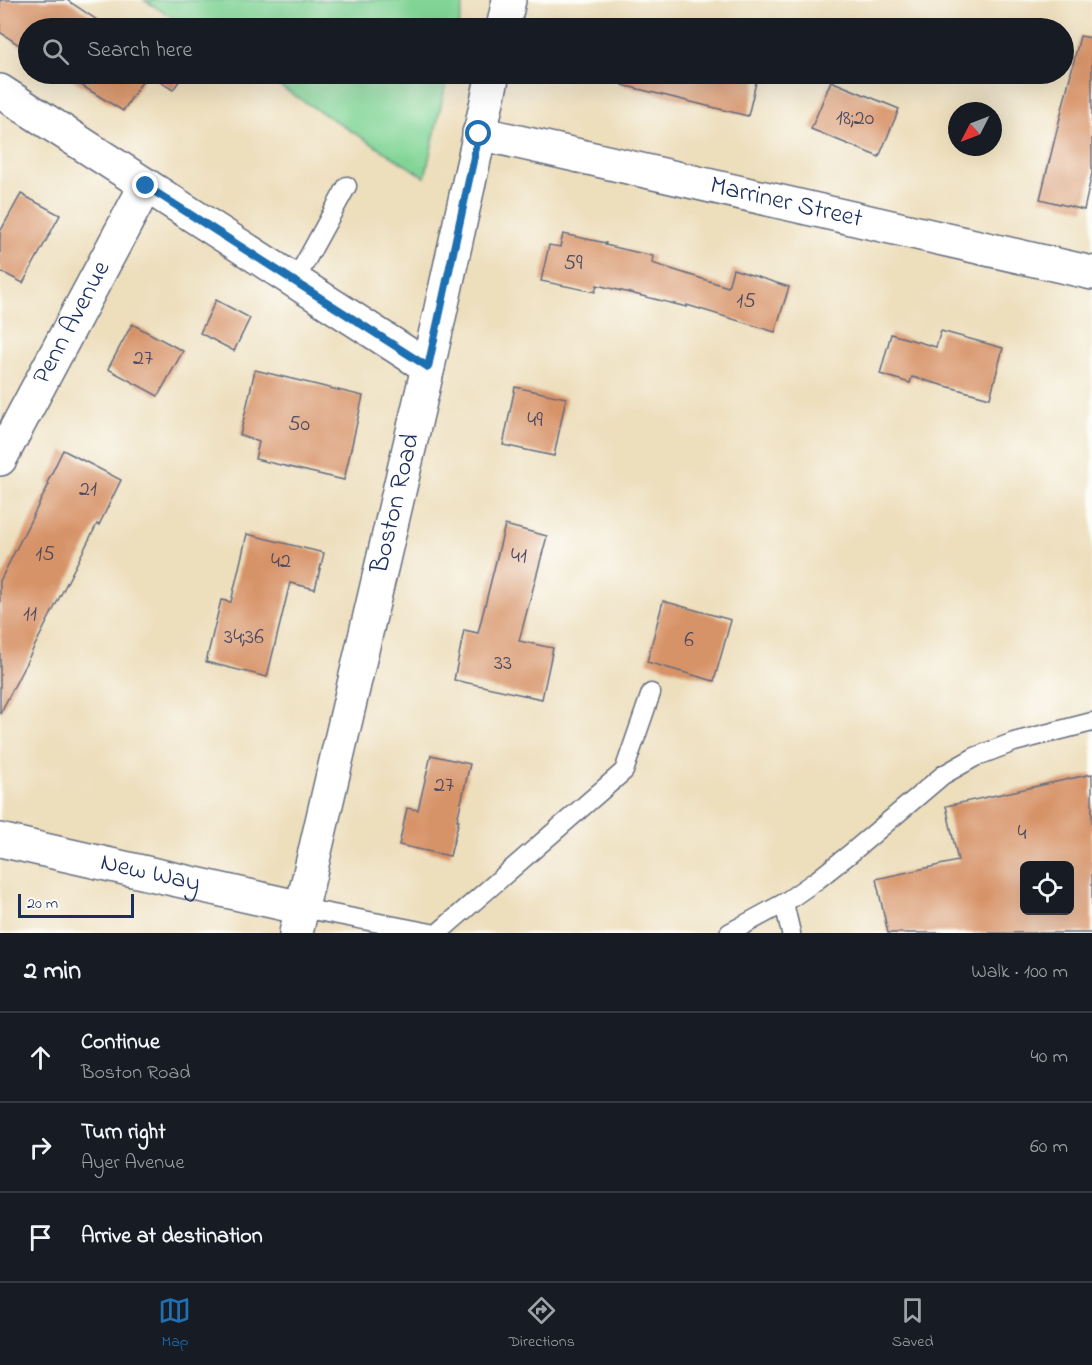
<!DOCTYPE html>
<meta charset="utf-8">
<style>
:root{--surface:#171b24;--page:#20242c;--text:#f1f3f6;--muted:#9ea1a6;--line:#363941;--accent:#1f6fb2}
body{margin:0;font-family:"Indie Flower",sans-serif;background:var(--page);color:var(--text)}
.controls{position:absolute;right:18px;bottom:18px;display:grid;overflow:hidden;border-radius:9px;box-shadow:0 6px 24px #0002}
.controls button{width:54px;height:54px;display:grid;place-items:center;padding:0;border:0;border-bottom:2px solid var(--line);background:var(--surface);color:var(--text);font:30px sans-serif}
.compass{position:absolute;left:948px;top:102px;width:54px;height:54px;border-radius:50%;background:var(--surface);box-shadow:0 6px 24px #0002;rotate:228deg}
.scale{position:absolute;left:18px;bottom:15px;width:116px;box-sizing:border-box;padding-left:6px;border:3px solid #1b2f5e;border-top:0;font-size:16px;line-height:21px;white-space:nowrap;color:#1b2f5e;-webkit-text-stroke:4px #fdfcf7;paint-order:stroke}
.stop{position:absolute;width:18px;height:18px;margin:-14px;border:4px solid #1f6fb2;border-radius:50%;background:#fff}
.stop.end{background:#1f6fb2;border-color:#fff;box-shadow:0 2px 6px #0008}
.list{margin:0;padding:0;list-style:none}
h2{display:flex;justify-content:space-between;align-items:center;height:78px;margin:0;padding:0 24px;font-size:26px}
h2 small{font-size:20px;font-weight:400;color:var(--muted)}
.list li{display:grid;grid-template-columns:39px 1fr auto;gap:18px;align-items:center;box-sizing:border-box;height:90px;padding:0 24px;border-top:2px solid var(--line)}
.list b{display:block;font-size:22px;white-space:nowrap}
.list p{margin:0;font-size:20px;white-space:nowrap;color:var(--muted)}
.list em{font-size:20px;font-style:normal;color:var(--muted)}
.icon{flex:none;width:33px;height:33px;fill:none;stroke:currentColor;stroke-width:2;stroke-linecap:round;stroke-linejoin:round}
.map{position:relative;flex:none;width:1092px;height:933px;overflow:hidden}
.search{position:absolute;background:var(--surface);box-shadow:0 6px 24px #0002;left:18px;right:18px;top:18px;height:66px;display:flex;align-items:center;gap:15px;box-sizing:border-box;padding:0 21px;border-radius:33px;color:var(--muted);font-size:22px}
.sheet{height:348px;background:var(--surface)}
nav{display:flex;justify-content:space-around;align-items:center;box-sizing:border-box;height:84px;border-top:2px solid var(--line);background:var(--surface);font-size:16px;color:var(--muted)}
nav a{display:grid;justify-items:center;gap:3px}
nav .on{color:var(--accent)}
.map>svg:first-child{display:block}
</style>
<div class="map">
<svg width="1092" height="933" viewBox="0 0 1092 933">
<rect width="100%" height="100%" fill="#fdfcf7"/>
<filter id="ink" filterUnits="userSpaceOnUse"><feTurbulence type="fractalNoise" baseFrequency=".0167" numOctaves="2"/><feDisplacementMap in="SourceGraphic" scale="12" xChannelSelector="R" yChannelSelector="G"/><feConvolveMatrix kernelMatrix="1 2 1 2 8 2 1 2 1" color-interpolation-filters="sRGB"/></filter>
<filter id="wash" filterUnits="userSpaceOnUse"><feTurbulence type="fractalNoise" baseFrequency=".008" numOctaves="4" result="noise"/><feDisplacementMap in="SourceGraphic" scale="24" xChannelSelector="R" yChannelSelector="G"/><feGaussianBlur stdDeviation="1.35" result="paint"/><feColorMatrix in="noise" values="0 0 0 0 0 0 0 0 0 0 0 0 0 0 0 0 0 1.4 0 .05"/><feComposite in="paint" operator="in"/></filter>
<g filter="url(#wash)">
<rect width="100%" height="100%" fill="#eddebc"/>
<g fill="#82d597" stroke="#4e827a" stroke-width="1.5">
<path d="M 144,0 L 464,0 L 458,28 L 189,28 Z"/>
<path d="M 260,74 L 448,74 L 425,177 Z"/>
</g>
<g id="blocks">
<g fill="#d79367" fill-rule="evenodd">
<path d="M 0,0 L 67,0 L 109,28 L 28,28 L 28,51 L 0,32 Z"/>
<path d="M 1080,36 L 1092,38 L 1092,173 L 1084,210 L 1040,199 Z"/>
<path d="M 63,74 L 147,74 L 123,111 Z"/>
<path d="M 148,74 L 184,74 L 173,90 Z"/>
<path d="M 624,74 L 758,74 L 748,116 L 622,85 Z"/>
<path d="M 831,81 L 899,109 L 879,157 L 811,129 Z"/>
<path d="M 21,194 L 60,215 L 23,283 L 0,271 L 0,232 Z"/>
<path d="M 563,234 L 606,243 L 605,245 L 653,256 L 652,263 L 728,287 L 733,269 L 789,287 L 775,332 L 687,305 L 687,307 L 597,285 L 595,292 L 541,281 L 549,245 L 560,247 Z"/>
<path d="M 216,300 L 250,318 L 234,351 L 200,333 Z"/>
<path d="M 132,324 L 183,351 L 158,396 L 108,369 Z"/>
<path d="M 941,331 L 1003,348 L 990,398 L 912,377 L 910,383 L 880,374 L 891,334 L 936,347 Z"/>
<path d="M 255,370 L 363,396 L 344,480 L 255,459 L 259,442 L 240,435 Z"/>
<path d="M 515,387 L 566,398 L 554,456 L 503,445 Z"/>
<path d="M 63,450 L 121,480 L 99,525 L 97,524 L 0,714 L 0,581 L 49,484 L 47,483 Z"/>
<path d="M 505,525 L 547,536 L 519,641 L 553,648 L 542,699 L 454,680 L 464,630 L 478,633 Z"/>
<path d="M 247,534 L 324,553 L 315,589 L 290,583 L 267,677 L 206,662 L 221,600 L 231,602 Z"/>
<path d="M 663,601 L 731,620 L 714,681 L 647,662 Z"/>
<path d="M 431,755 L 470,764 L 457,820 L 459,820 L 450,856 L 399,845 L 407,808 L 418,810 Z"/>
<path d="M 1092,774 L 1092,933 L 888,933 L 876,879 L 958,861 L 946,806 ZM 1024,866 L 1070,866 L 1070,910 L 1024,910 Z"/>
</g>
</g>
</g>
<g filter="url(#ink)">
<use href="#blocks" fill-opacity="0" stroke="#646c7f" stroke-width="1.5"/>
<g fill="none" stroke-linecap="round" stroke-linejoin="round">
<defs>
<g id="service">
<path d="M 295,281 L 347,186"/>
<path d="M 784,903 L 791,933"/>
<path d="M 302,908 L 431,933"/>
<path d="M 438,933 L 624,771 L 651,693"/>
<path d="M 729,933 L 784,903 L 817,880 L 851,853 L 943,775 L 975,757 L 1014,742 L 1092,722"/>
</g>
<g id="minor">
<path d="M 0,91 L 428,367"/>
<path id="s1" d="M 479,133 L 1092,273"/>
<path id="s2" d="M 0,459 L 146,185"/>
<path id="s3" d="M 0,840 L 302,908"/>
</g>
<g id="secondary">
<path d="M 503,28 L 509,0"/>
<path id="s4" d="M 296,933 L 428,367 L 493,74"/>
</g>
</defs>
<use href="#service" stroke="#646c7f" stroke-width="21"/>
<use href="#minor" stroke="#646c7f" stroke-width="36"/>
<use href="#secondary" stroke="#646c7f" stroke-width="36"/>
<use href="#service" stroke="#fff" stroke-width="18"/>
<use href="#minor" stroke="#fff" stroke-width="33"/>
<use href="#secondary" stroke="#fff" stroke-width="33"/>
</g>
</g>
<g fill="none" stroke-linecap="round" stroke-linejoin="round" filter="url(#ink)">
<path stroke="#1f6fb2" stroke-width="8" d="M 146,186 L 428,367 L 479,134"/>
</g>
<g text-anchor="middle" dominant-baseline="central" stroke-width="4.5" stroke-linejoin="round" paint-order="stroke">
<g font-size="22" fill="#4a4860">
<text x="855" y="119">18;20</text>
<text x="573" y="264">59</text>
<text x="746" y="302">15</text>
<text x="143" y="359">27</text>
<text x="535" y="421">49</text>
<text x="299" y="425">50</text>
<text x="88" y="490">21</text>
<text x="45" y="555">15</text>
<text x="519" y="557">41</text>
<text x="281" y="562">42</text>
<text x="30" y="615">11</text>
<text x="244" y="638">34;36</text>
<text x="689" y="641">6</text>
<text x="503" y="664">33</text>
<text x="444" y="786">27</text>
<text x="1022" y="834">4</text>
</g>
<g font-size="26" fill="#1b2f5e" stroke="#fdfcf7">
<text stroke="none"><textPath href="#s1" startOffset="315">Marriner Street</textPath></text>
<text stroke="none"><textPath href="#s2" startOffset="154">Penn Avenue</textPath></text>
<text stroke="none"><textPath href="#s4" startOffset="441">Boston Road</textPath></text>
<text stroke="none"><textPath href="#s3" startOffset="154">New Way</textPath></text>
</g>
</g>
</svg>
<div class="controls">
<button><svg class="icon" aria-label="locate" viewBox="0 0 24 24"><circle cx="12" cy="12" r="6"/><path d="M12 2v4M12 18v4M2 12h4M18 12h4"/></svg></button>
</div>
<svg class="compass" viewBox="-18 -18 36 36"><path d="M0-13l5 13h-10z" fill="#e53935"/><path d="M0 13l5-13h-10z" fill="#9ea1a6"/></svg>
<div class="scale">20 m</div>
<div class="stop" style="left:479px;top:134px"></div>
<div class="stop end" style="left:146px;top:186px"></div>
<div class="search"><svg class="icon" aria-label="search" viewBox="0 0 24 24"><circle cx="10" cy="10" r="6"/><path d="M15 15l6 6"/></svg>Search here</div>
</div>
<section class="sheet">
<h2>2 min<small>Walk · 100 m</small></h2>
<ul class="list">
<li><svg class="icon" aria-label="ahead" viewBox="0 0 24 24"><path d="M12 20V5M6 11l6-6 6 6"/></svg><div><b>Continue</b><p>Boston Road</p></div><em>40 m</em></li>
<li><svg class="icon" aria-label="right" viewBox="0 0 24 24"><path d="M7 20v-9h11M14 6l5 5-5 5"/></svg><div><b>Turn right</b><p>Ayer Avenue</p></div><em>60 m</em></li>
<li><svg class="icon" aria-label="arrive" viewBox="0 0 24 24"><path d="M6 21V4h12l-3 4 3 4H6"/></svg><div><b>Arrive at destination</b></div></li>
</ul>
</section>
<nav>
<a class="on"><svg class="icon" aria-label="map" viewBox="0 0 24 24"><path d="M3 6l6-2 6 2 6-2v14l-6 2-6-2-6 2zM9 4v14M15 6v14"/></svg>Map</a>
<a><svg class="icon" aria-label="directions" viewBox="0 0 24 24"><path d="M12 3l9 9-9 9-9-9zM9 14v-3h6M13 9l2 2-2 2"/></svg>Directions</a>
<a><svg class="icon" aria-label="saved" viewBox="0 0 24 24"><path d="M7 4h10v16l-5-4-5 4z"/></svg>Saved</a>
</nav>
